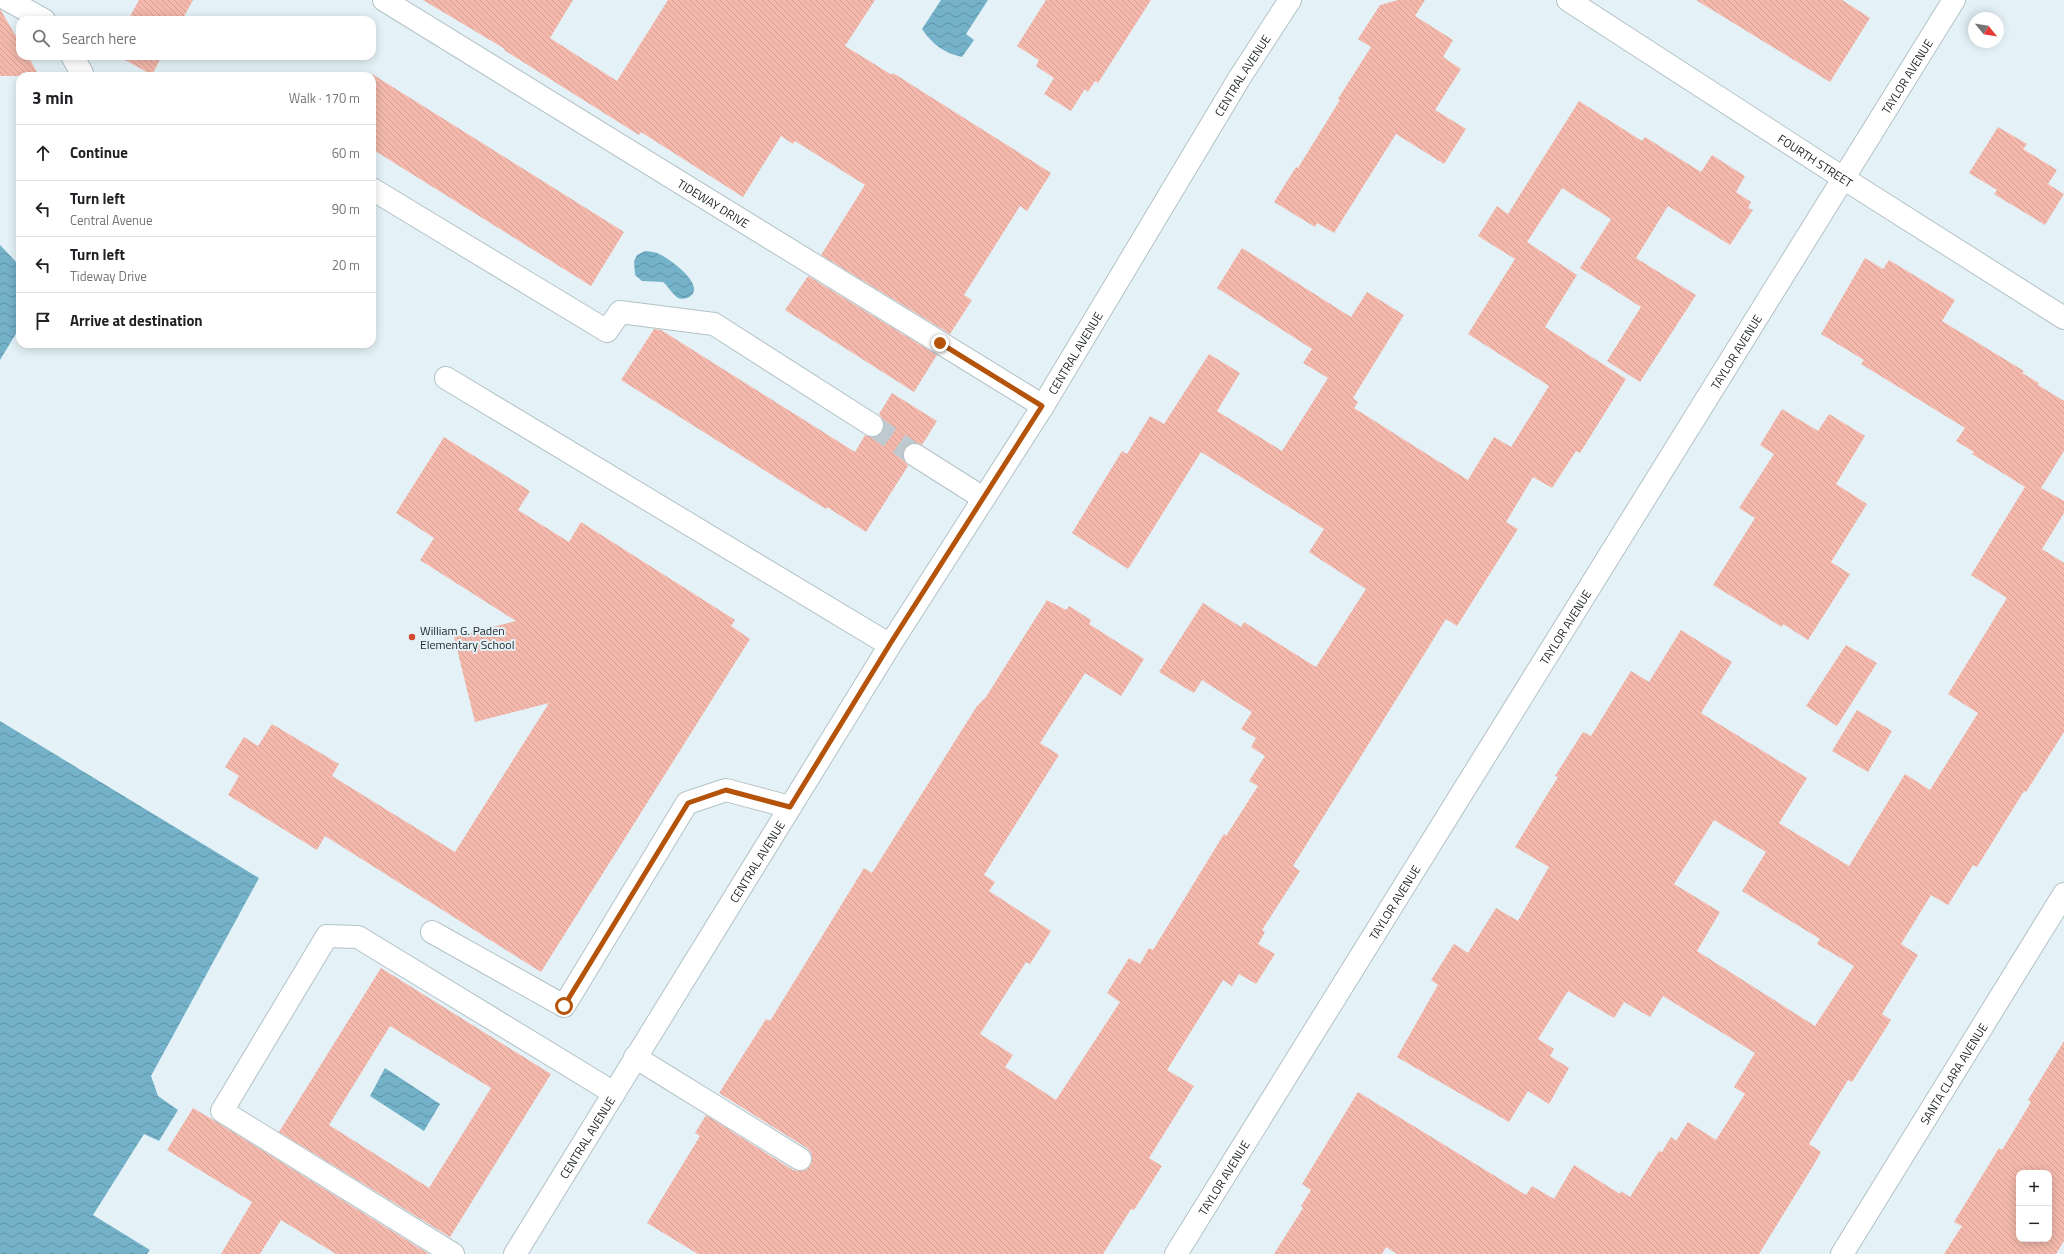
<!DOCTYPE html>
<meta charset="utf-8">
<style>
:root{--surface:#fff;--page:#f2f2f2;--text:#202124;--muted:#757577;--line:#e0e0e0}
body{margin:0;font-family:"Titillium Web",sans-serif;background:var(--page);color:var(--text)}
.controls{position:absolute;right:12px;bottom:12px;display:grid;overflow:hidden;border-radius:8px;box-shadow:0 2px 10px #0003}
.controls button{width:36px;height:36px;display:grid;place-items:center;padding:0;border:0;border-bottom:1px solid var(--line);background:var(--surface);color:var(--text);font:20px sans-serif}
.compass{position:absolute;left:1968px;top:12px;width:36px;height:36px;border-radius:50%;background:var(--surface);box-shadow:0 2px 10px #0003;rotate:120deg}
.stop{position:absolute;width:12px;height:12px;margin:-9px;border:3px solid #b45309;border-radius:50%;background:#fff}
.stop.end{background:#b45309;border-color:#fff;box-shadow:0 1px 4px #0008}
.list{margin:0;padding:0;list-style:none}
h2{display:flex;justify-content:space-between;align-items:center;height:52px;margin:0;padding:0 16px;font-size:17px}
h2 small{font-size:13px;font-weight:400;color:var(--muted)}
.list li{display:grid;grid-template-columns:26px 1fr auto;gap:12px;align-items:center;box-sizing:border-box;height:56px;padding:0 16px;border-top:1px solid var(--line)}
.list b{display:block;font-size:15px;white-space:nowrap}
.list p{margin:0;font-size:13px;white-space:nowrap;color:var(--muted)}
.list em{font-size:13px;font-style:normal;color:var(--muted)}
.icon{flex:none;width:22px;height:22px;fill:none;stroke:currentColor;stroke-width:2;stroke-linecap:round;stroke-linejoin:round}
.map{position:relative;flex:none;width:2064px;height:1254px;overflow:hidden}
.search{position:absolute;background:var(--surface);box-shadow:0 2px 10px #0003;left:16px;top:16px;width:360px;height:44px;display:flex;align-items:center;gap:10px;box-sizing:border-box;padding:0 14px;border-radius:12px;color:var(--muted);font-size:15px}
.panel{position:absolute;background:var(--surface);box-shadow:0 2px 10px #0003;left:16px;top:72px;width:360px;height:276px;border-radius:12px}
.map>svg:first-child{display:block}
</style>
<div class="map">
<svg width="2064" height="1254" viewBox="0 0 2064 1254">
<defs>
<pattern id="water-waves" width="16" height="10" patternUnits="userSpaceOnUse"><rect width="16" height="10" fill="#74b2c9"/><path d="M0 5q4-4 8 0t8 0" fill="none" stroke="#5f91a3"/></pattern>
<pattern id="building-back-hatch" width="6" height="6" patternUnits="userSpaceOnUse"><rect width="6" height="6" fill="#f4b9ac"/><path d="M-1 5l2 2M0 0l6 6M5-1l2 2" fill="none" stroke="#d19f94"/></pattern>
</defs>
<rect width="100%" height="100%" fill="#e4f2f8"/>
<g fill="url(#water-waves)">
<path d="M 941,0 L 988,0 L 966,34 L 974,40 L 962,57 C 944,53 933,45 922,29 Z"/>
<path d="M 0,245 L 20,266 L 20,327 L 0,360 Z"/>
<path d="M 645,251 C 649,251 654,252 657,253 C 668,257 711,288 687,298 C 684,299 680,299 678,298 C 673,295 668,286 663,282 L 642,281 L 635,275 L 634,261 L 637,255 Z"/>
<path d="M 0,721 L 259,878 L 151,1076 L 158,1096 L 178,1110 L 159,1141 L 144,1134 L 93,1215 L 150,1250 L 147,1254 L 0,1254 Z"/>
<path d="M 385,1068 L 440,1104 L 424,1131 L 370,1096 Z"/>
</g>
<g fill="url(#building-back-hatch)" fill-rule="evenodd">
<path d="M 139,0 L 193,0 L 182,20 L 128,20 Z"/>
<path d="M 423,0 L 573,0 L 550,38 L 617,81 L 668,0 L 875,0 L 845,46 L 892,75 L 893,73 L 1051,173 L 1027,211 L 1020,206 L 964,295 L 972,300 L 950,334 L 821,255 L 865,185 L 795,141 L 793,144 L 781,136 L 743,197 L 641,132 L 639,135 L 504,50 L 505,49 Z"/>
<path d="M 1046,0 L 1151,0 L 1098,83 L 1095,81 L 1088,92 L 1085,89 L 1071,111 L 1044,94 L 1054,78 L 1036,66 L 1039,60 L 1017,46 Z"/>
<path d="M 1398,0 L 1425,0 L 1415,16 L 1453,40 L 1443,57 L 1461,69 L 1435,110 L 1466,129 L 1444,164 L 1396,134 L 1334,233 L 1317,223 L 1315,227 L 1274,202 L 1296,167 L 1298,168 L 1340,100 L 1338,99 L 1371,47 L 1358,39 L 1380,5 Z"/>
<path d="M 1696,0 L 1842,0 L 1870,18 L 1830,82 Z"/>
<path d="M 0,9 L 20,43 L 20,56 L 28,56 L 39,76 L 0,76 Z"/>
<path d="M 118,56 L 162,56 L 152,75 Z"/>
<path d="M 372,74 L 624,232 L 591,286 L 372,149 Z"/>
<path d="M 1579,101 L 1642,141 L 1645,137 L 1701,172 L 1712,155 L 1745,176 L 1736,192 L 1751,202 L 1748,208 L 1753,210 L 1730,245 L 1668,206 L 1636,258 L 1696,295 L 1640,382 L 1607,361 L 1641,307 L 1580,268 L 1611,219 L 1562,188 L 1527,242 L 1577,275 L 1545,327 L 1626,379 L 1580,453 L 1576,451 L 1552,488 L 1533,477 L 1506,522 L 1518,529 L 1457,626 L 1446,619 L 1293,866 L 1300,871 L 1262,930 L 1265,932 L 1258,944 L 1275,954 L 1256,984 L 1239,974 L 1232,986 L 1223,980 L 1167,1070 L 1194,1086 L 1149,1158 L 1162,1166 L 1134,1210 L 1131,1209 L 1103,1254 L 698,1254 L 647,1223 L 700,1136 L 695,1133 L 706,1115 L 793,1170 L 800,1171 L 806,1170 L 810,1166 L 812,1159 L 811,1153 L 807,1148 L 719,1093 L 766,1019 L 770,1021 L 864,868 L 872,873 L 977,706 L 986,697 L 1047,600 L 1066,610 L 1069,606 L 1091,620 L 1089,624 L 1144,659 L 1121,696 L 1085,673 L 1040,743 L 1059,755 L 984,875 L 995,882 L 989,891 L 1051,931 L 1030,964 L 1026,962 L 980,1034 L 1013,1055 L 1005,1067 L 1056,1100 L 1120,1002 L 1107,993 L 1129,958 L 1140,964 L 1149,948 L 1153,950 L 1224,834 L 1226,836 L 1258,786 L 1249,781 L 1265,756 L 1251,747 L 1256,738 L 1241,729 L 1252,712 L 1202,680 L 1194,693 L 1159,672 L 1203,603 L 1241,627 L 1244,622 L 1316,667 L 1366,589 L 1309,552 L 1324,529 L 1201,452 L 1128,569 L 1072,533 L 1122,451 L 1127,454 L 1150,416 L 1164,424 L 1209,354 L 1240,373 L 1217,411 L 1282,451 L 1328,378 L 1303,363 L 1312,349 L 1217,288 L 1242,248 L 1351,317 L 1367,292 L 1404,315 L 1353,398 L 1358,402 L 1354,408 L 1468,480 L 1494,437 L 1511,447 L 1549,386 L 1468,334 L 1515,259 L 1478,236 L 1497,206 L 1508,214 Z"/>
<path d="M 1998,127 L 2027,144 L 2023,149 L 2057,170 L 2048,184 L 2064,194 L 2045,225 L 1994,194 L 1997,190 L 1969,173 Z"/>
<path d="M 1865,258 L 1883,269 L 1889,260 L 1955,300 L 1942,321 L 2024,371 L 2022,373 L 2039,383 L 2038,385 L 2064,401 L 2064,451 L 2041,488 L 2064,501 L 2064,513 L 2042,549 L 2064,563 L 2064,732 L 2026,792 L 2024,791 L 1977,867 L 1973,865 L 1948,905 L 1931,895 L 1901,944 L 1918,955 L 1882,1014 L 1891,1020 L 1852,1082 L 1848,1080 L 1809,1144 L 1821,1152 L 1813,1166 L 1759,1254 L 1397,1254 L 1386,1247 L 1382,1254 L 1274,1254 L 1303,1208 L 1301,1206 L 1311,1190 L 1302,1184 L 1358,1092 L 1526,1195 L 1532,1186 L 1554,1199 L 1574,1165 L 1620,1194 L 1621,1191 L 1630,1197 L 1659,1151 L 1662,1152 L 1671,1137 L 1676,1141 L 1688,1122 L 1716,1140 L 1745,1094 L 1734,1087 L 1755,1053 L 1663,996 L 1650,1017 L 1624,1002 L 1614,1018 L 1568,991 L 1538,1039 L 1554,1049 L 1550,1056 L 1569,1068 L 1549,1104 L 1528,1091 L 1509,1122 L 1397,1057 L 1438,985 L 1431,980 L 1454,944 L 1468,953 L 1496,908 L 1518,921 L 1549,867 L 1515,847 L 1558,777 L 1555,776 L 1583,732 L 1591,736 L 1631,671 L 1649,682 L 1681,630 L 1732,662 L 1701,713 L 1807,778 L 1779,823 L 1849,866 L 1905,774 L 1930,790 L 1978,713 L 1948,694 L 2007,598 L 1971,575 L 2025,487 L 1972,454 L 1974,452 L 1956,441 L 1965,428 L 1861,364 L 1864,360 L 1821,334 ZM 1714,820 L 1766,852 L 1742,891 L 1820,939 L 1817,944 L 1854,966 L 1815,1026 L 1697,951 L 1720,912 L 1674,884 Z"/>
<path d="M 808,276 L 937,355 L 914,392 L 785,310 Z"/>
<path d="M 654,329 L 661,330 L 855,452 L 865,435 L 871,437 L 877,436 L 883,431 L 884,426 L 883,420 L 879,414 L 892,393 L 937,421 L 922,445 L 916,443 L 910,444 L 904,449 L 903,454 L 904,460 L 908,466 L 866,532 L 827,507 L 826,509 L 621,380 Z"/>
<path d="M 1782,409 L 1818,431 L 1829,414 L 1865,436 L 1836,484 L 1867,504 L 1831,562 L 1850,574 L 1808,640 L 1783,624 L 1782,627 L 1713,585 L 1755,518 L 1739,508 L 1774,454 L 1760,445 Z"/>
<path d="M 444,437 L 530,491 L 518,510 L 569,542 L 581,522 L 735,620 L 731,626 L 750,639 L 541,972 L 325,836 L 317,850 L 228,795 L 239,776 L 225,767 L 244,737 L 258,746 L 272,724 L 339,764 L 332,776 L 455,852 L 549,703 L 475,722 L 454,637 L 516,621 L 420,560 L 434,538 L 396,513 Z"/>
<path d="M 1846,645 L 1877,663 L 1837,726 L 1806,706 Z"/>
<path d="M 1857,710 L 1892,731 L 1868,772 L 1832,751 Z"/>
<path d="M 381,968 L 551,1074 L 450,1237 L 279,1132 ZM 390,1026 L 491,1088 L 429,1188 L 329,1125 Z"/>
<path d="M 2064,1041 L 2064,1241 L 2056,1254 L 1944,1254 L 1962,1226 L 1954,1222 L 1999,1148 L 2002,1150 L 2031,1102 L 2028,1100 ZM 2019,1173 L 2049,1173 L 2049,1239 L 2019,1239 Z"/>
<path d="M 193,1108 L 215,1121 L 429,1254 L 336,1254 L 281,1220 L 260,1254 L 221,1254 L 252,1202 L 167,1150 Z"/>
</g>
<g fill="none" stroke-linecap="round" stroke-linejoin="round">
<path stroke="#becacf" stroke-width="22" stroke-dasharray="22 11" stroke-linecap="butt" d="M 872,425 L 915,455"/>
<defs>
<g id="minor">
<path d="M 8,0 L 44,20"/>
<path id="s1" d="M 384,0 L 1043,406"/>
<path id="s2" d="M 1568,0 L 1843,178 L 2064,318"/>
<path d="M 72,56 L 82,73"/>
<path d="M 372,189 L 607,331 L 620,312 L 714,324 L 872,425"/>
<path d="M 446,378 L 890,645"/>
<path d="M 915,455 L 983,498"/>
<path d="M 432,932 L 564,1006 L 687,803 L 726,790 L 790,807"/>
<path d="M 635,1057 L 800,1159"/>
<path d="M 453,1254 L 222,1111 L 327,936 L 358,937 L 614,1093"/>
<path id="s3" d="M 515,1254 L 890,645 L 1043,406 L 1240,77 L 1290,0"/>
<path id="s4" d="M 1176,1254 L 1954,0"/>
<path id="s5" d="M 1842,1254 L 2064,894"/>
</g>
</defs>
<use href="#minor" stroke="#b3c2c7" stroke-width="24"/>
<use href="#minor" stroke="#fff" stroke-width="22"/>
</g>
<g fill="none" stroke-linecap="round" stroke-linejoin="round">
<path stroke="#b45309" stroke-width="5" d="M 564,1006 L 688,803 L 726,790 L 790,807 L 890,644 L 1042,406 L 940,343"/>
</g>
<circle fill="#d3482f" stroke="#e4f2f8" stroke-width="1.5" cx="412" cy="637" r="4"/>
<g text-anchor="middle" dominant-baseline="central" stroke-width="4" stroke-linejoin="round" paint-order="stroke">
<g font-size="12" fill="#24292c" stroke="#e4f2f8">
<text stroke="none"><textPath href="#s3" startOffset="1385">CENTRAL AVENUE</textPath></text>
<text stroke="none"><textPath href="#s4" startOffset="1386">TAYLOR AVENUE</textPath></text>
<text stroke="none"><textPath href="#s2" startOffset="295">FOURTH STREET</textPath></text>
<text stroke="none"><textPath href="#s1" startOffset="387">TIDEWAY DRIVE</textPath></text>
<text stroke="none"><textPath href="#s4" startOffset="1062">TAYLOR AVENUE</textPath></text>
<text stroke="none"><textPath href="#s3" startOffset="1061">CENTRAL AVENUE</textPath></text>
<text stroke="none"><textPath href="#s4" startOffset="738">TAYLOR AVENUE</textPath></text>
<text stroke="none"><textPath href="#s3" startOffset="461">CENTRAL AVENUE</textPath></text>
<text stroke="none"><textPath href="#s4" startOffset="414">TAYLOR AVENUE</textPath></text>
<text stroke="none"><textPath href="#s5" startOffset="212">SANTA CLARA AVENUE</textPath></text>
<text stroke="none"><textPath href="#s3" startOffset="137">CENTRAL AVENUE</textPath></text>
<text stroke="none"><textPath href="#s4" startOffset="90">TAYLOR AVENUE</textPath></text>
</g>
<g font-size="12" fill="#24292c" stroke="#e4f2f8" text-anchor="start">
<text x="420" y="630">William G. Paden<tspan x="420" dy="14">Elementary School</tspan></text>
</g>
</g>
</svg>
<div class="controls">
<button>+</button>
<button>−</button>
</div>
<svg class="compass" viewBox="-18 -18 36 36"><path d="M0-13l5 13h-10z" fill="#e53935"/><path d="M0 13l5-13h-10z" fill="#757577"/></svg>
<div class="stop" style="left:564px;top:1006px"></div>
<div class="stop end" style="left:940px;top:343px"></div>
<div class="search"><svg class="icon" aria-label="search" viewBox="0 0 24 24"><circle cx="10" cy="10" r="6"/><path d="M15 15l6 6"/></svg>Search here</div>
<section class="panel">
<h2>3 min<small>Walk · 170 m</small></h2>
<ul class="list">
<li><svg class="icon" aria-label="ahead" viewBox="0 0 24 24"><path d="M12 20V5M6 11l6-6 6 6"/></svg><div><b>Continue</b></div><em>60 m</em></li>
<li><svg class="icon" aria-label="left" viewBox="0 0 24 24"><path d="M17 20v-9H6M10 6l-5 5 5 5"/></svg><div><b>Turn left</b><p>Central Avenue</p></div><em>90 m</em></li>
<li><svg class="icon" aria-label="left" viewBox="0 0 24 24"><path d="M17 20v-9H6M10 6l-5 5 5 5"/></svg><div><b>Turn left</b><p>Tideway Drive</p></div><em>20 m</em></li>
<li><svg class="icon" aria-label="arrive" viewBox="0 0 24 24"><path d="M6 21V4h12l-3 4 3 4H6"/></svg><div><b>Arrive at destination</b></div></li>
</ul>
</section>
</div>
